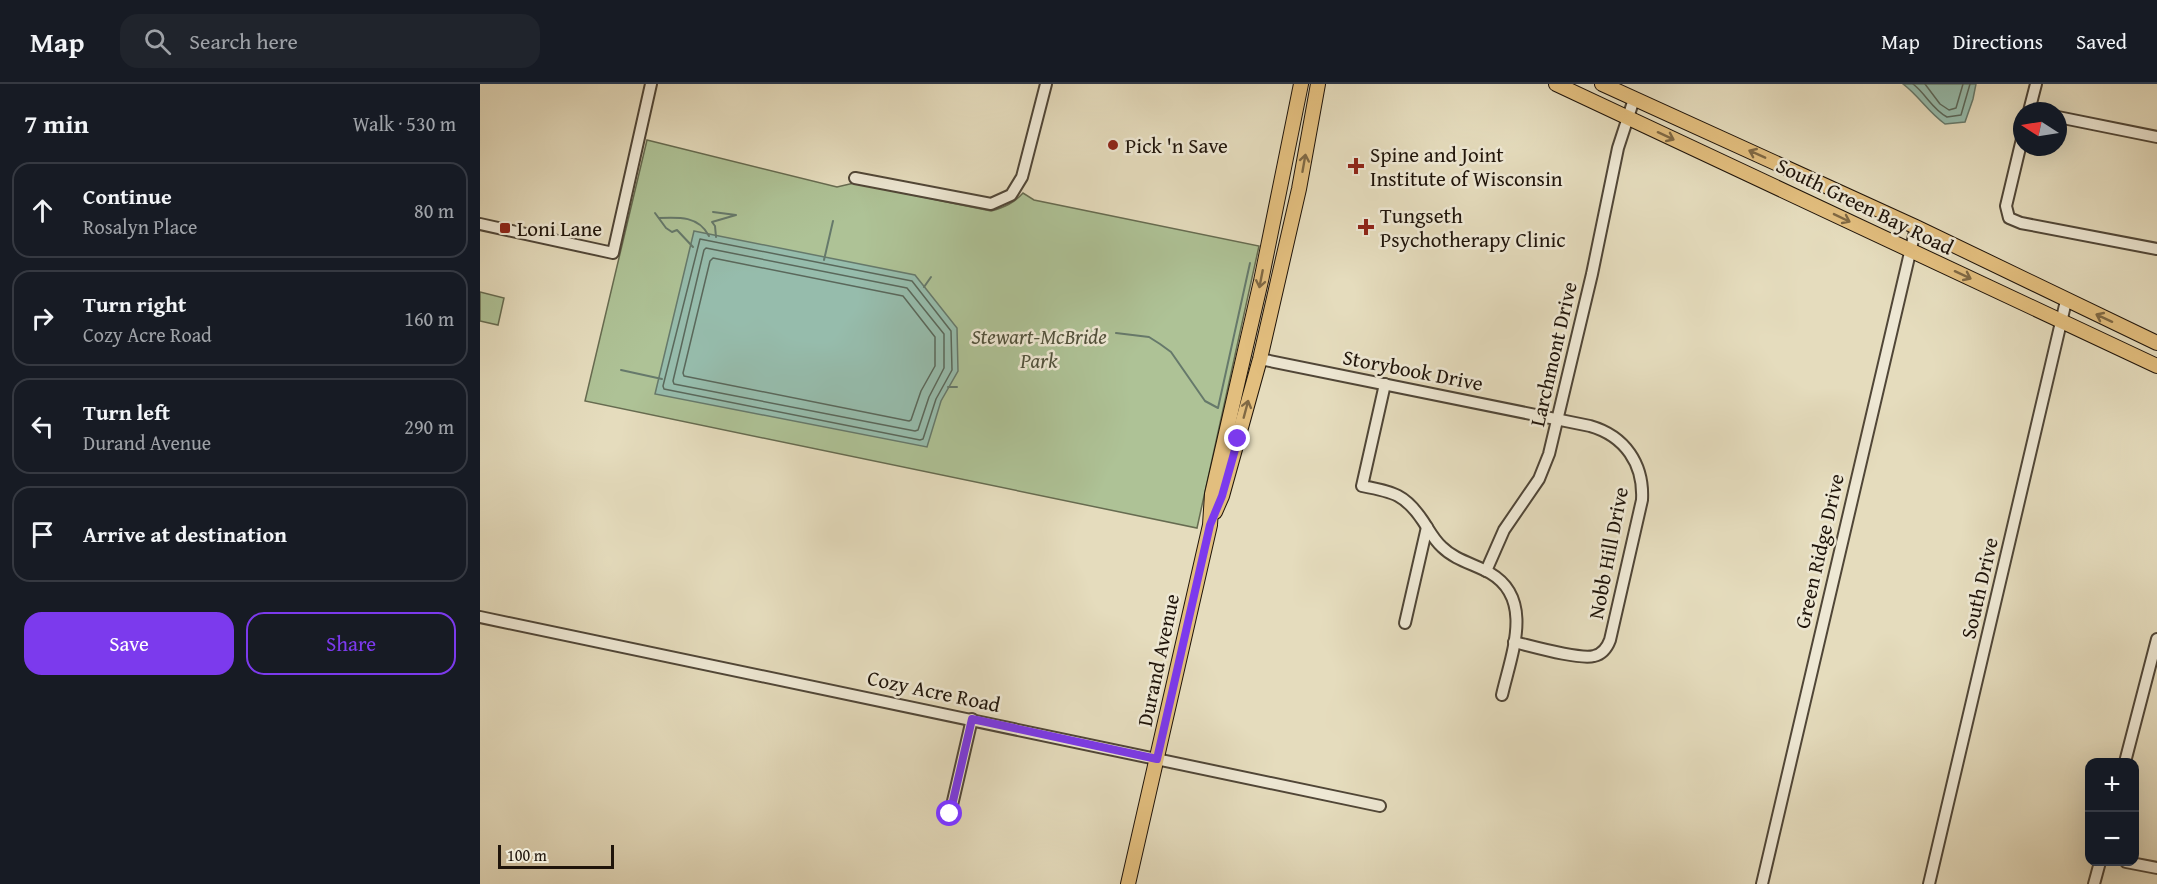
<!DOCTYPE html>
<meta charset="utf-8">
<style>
:root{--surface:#171b24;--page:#20242c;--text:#f1f3f6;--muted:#9ea1a6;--line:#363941;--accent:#7c3aed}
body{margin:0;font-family:"Gentium Book Plus",serif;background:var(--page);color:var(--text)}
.controls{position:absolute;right:18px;bottom:18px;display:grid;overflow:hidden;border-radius:12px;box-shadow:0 6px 24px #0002}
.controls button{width:54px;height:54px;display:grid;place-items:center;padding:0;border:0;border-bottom:2px solid var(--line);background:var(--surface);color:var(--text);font:30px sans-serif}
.compass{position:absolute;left:1533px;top:18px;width:54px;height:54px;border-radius:50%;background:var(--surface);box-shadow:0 6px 24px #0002;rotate:282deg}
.scale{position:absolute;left:18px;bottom:15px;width:116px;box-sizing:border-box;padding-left:6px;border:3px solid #1f140a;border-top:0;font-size:16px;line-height:21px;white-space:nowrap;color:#1f140a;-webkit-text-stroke:4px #eee8d4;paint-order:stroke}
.stop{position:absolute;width:18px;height:18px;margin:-14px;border:4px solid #7c3aed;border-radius:50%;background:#fff}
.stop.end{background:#7c3aed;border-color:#fff;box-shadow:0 2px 6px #0008}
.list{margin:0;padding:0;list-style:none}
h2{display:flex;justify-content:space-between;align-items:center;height:78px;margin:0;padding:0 24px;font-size:26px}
h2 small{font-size:20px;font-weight:400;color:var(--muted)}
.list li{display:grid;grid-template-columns:39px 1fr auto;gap:18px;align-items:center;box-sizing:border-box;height:96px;margin:0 12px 12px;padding:0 12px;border:2px solid var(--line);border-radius:18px}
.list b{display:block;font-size:22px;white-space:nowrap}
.list p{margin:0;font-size:20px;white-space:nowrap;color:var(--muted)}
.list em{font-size:20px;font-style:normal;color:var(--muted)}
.actions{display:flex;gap:12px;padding:18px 24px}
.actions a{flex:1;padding:14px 0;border:2px solid var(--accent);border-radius:18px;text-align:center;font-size:21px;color:var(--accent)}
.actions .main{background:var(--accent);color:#fff}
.icon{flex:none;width:33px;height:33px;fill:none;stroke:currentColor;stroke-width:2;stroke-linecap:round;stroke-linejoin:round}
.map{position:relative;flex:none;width:1677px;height:800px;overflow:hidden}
header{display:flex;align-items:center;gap:36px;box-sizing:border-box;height:84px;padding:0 30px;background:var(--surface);border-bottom:2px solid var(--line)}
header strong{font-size:28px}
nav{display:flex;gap:33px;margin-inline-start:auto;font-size:21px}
.search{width:420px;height:54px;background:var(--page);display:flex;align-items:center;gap:15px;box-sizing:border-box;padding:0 21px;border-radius:18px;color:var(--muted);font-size:22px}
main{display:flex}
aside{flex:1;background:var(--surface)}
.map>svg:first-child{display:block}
</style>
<header>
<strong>Map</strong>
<div class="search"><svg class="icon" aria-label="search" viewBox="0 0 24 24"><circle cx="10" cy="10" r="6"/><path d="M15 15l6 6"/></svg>Search here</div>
<nav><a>Map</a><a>Directions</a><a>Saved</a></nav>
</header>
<main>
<aside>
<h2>7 min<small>Walk · 530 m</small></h2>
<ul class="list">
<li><svg class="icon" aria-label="ahead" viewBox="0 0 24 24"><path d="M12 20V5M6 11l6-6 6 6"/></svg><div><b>Continue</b><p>Rosalyn Place</p></div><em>80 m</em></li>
<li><svg class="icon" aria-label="right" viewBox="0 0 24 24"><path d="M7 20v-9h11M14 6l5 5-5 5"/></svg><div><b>Turn right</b><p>Cozy Acre Road</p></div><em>160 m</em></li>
<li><svg class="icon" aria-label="left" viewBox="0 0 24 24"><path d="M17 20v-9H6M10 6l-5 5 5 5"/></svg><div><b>Turn left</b><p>Durand Avenue</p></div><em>290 m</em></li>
<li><svg class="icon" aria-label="arrive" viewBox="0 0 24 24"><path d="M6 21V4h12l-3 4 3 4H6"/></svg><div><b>Arrive at destination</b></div></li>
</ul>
<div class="actions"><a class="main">Save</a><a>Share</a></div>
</aside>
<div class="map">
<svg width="1677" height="800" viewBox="0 0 1677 800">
<rect width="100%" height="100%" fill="#e5dcbd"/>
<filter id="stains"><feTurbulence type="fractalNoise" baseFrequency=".00333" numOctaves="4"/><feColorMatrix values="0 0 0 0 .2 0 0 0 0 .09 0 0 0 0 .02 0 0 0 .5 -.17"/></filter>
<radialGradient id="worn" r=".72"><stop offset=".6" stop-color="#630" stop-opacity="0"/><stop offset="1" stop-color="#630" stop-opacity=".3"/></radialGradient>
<g fill="#aec296" stroke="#666b50" stroke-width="1.5">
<path d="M 167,56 L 357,103 L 374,99 L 511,127 C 525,123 534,119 543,109 L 554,116 L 779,162 L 717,444 L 105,317 Z"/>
<path d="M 0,208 L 24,214 L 18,241 L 0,237 Z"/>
</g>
<g fill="#96bcac" stroke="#66796b" stroke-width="1.5">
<path d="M 1423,0 L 1496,0 L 1493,15 L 1485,38 L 1465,40 C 1448,28 1439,12 1423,0 Z"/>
<path d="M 214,147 L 435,191 L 477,244 L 478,287 L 461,317 L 447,363 L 175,310 Z"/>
</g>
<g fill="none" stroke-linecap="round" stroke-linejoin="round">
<g stroke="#5a685b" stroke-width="1.5">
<path d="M 1433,0 C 1446,10 1452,25 1467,33 L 1481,31 L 1490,0"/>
<path d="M 1445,0 L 1460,20 L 1469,26 L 1476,24 L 1483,0"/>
<path d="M 220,155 L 432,197 L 471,247 L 472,286 L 456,315 L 443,355 L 440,356 L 184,305 L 183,302 Z"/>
<path d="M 226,164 L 427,204 L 464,250 L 464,284 L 449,313 L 438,346 L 435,347 L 194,300 L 193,297 L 224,166 Z"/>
<path d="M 233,174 L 423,212 L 455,253 L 455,282 L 441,307 L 431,336 L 429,337 L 204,292 L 203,289 L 230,177 Z"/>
</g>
<g stroke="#66796b" stroke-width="2">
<path d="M 233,128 L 256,131 L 232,138 L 235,142 L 236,153"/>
<path d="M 175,129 L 186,144 L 192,148 L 197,146 L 213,163"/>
<path d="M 179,134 C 199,133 219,132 229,152"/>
<path d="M 344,176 L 353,137"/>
<path d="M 444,203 L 451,193"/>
<path d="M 636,249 L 669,253 L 680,260 L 691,268 L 725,317 L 738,324 L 770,179"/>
<path d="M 141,286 L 182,295"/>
<path d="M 468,303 L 477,303"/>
</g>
<defs>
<g id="minor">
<path d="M 1549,27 L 1556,0"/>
<path d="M 1578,33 L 1677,53"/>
<path d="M 1542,55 L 1526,122 L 1529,134 L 1541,139 L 1677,165"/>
<path d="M 375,94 L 511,120 L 531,111 L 542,93 L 566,0"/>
<path d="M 0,140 L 133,169 L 171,0"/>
<path d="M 780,275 L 1110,342 C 1145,352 1164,380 1162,416 L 1130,556 C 1127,564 1123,570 1114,572 C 1099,576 1051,562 1034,558"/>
<path d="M 905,300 L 882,402 C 913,408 925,410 943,437 C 949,446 954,456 962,463 C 975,476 994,480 1010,489 C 1055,515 1031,571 1022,611"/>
<path d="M 1006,487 L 1024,446 L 1059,395 L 1069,370 L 1112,190 L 1138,64 L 1154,15"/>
<path d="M 0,533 L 900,722"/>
<path d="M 925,539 L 947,443"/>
<path d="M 1645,678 L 1677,555"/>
<path d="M 470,730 L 492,635"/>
<path d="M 1646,778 L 1677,784"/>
<path d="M 1282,800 L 1436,143"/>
<path d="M 1449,800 L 1586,217"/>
<path d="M 1614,800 L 1620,778"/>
</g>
<g id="major">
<path d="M 1076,0 L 1677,282"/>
<path d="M 1122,0 L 1436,143 L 1677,259"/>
<path d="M 735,428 L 742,412 L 780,275 L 819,105 L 838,0"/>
<path d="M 648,800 L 730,441 L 732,410 L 781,197 L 821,0"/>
</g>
</defs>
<use href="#minor" stroke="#504637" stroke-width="14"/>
<use href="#major" stroke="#1f140a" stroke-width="16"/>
<use href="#minor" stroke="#eee8d4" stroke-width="10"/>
<use href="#major" stroke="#e2be7e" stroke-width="14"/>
</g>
<defs><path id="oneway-shaft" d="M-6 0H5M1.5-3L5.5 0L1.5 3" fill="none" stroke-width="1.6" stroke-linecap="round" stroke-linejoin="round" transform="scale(1.5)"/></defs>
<g stroke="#806944">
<use href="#oneway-shaft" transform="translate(1186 52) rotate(25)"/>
<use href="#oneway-shaft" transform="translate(1277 70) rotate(-156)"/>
<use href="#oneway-shaft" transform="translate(824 79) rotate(-80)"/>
<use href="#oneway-shaft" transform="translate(1362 134) rotate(26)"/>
<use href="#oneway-shaft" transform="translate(1483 191) rotate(25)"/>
<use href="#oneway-shaft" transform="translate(781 195) rotate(101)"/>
<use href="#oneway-shaft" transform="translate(1624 234) rotate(-155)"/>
<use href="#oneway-shaft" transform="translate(766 325) rotate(-75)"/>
</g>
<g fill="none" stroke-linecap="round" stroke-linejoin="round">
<path stroke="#7c3aed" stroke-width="8" d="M 470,730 L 492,635 L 677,675 L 730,441 L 742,412 L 758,355"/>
</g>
<g fill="#8f2418" stroke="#eee8d4" stroke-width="2">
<circle cx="633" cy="61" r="6"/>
<path d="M873 73h6v6h6v6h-6v6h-6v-6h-6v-6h6z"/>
<path d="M883 134h6v6h6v6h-6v6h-6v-6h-6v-6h6z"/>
<rect x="19" y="138" width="12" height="12" rx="3"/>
</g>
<g text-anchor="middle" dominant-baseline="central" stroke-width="5" stroke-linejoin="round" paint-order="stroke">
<g font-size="21" fill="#1f140a" stroke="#eee8d4" text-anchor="start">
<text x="645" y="61">Pick 'n Save</text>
<text x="890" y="70">Spine and Joint<tspan x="890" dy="24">Institute of Wisconsin</tspan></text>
<text x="900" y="131">Tungseth<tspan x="900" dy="24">Psychotherapy Clinic</tspan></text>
<text x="37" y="144">Loni Lane</text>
</g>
<g font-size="21" fill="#1f140a" stroke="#eee8d4">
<text transform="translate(1385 122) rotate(26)">South Green Bay Road</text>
<text transform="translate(1073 270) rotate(-77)">Larchmont Drive</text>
<text transform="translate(933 286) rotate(11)">Storybook Drive</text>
<text transform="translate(1339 467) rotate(-77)">Green Ridge Drive</text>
<text transform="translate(1128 469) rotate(-79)">Nobb Hill Drive</text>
<text transform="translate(1499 504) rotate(-77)">South Drive</text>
<text transform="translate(678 576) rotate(-78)">Durand Avenue</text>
<text transform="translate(454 607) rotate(12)">Cozy Acre Road</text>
</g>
<g font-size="21" font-style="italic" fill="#51513b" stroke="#eee8d4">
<text x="559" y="252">Stewart-McBride<tspan x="559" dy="24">Park</tspan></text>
</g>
</g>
<rect width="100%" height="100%" filter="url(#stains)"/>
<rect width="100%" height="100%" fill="url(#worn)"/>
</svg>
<div class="controls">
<button>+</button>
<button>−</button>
</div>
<svg class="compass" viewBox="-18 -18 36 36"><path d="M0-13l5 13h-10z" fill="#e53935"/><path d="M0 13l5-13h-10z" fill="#9ea1a6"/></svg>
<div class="scale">100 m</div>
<div class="stop" style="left:470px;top:730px"></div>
<div class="stop end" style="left:758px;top:355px"></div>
</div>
</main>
